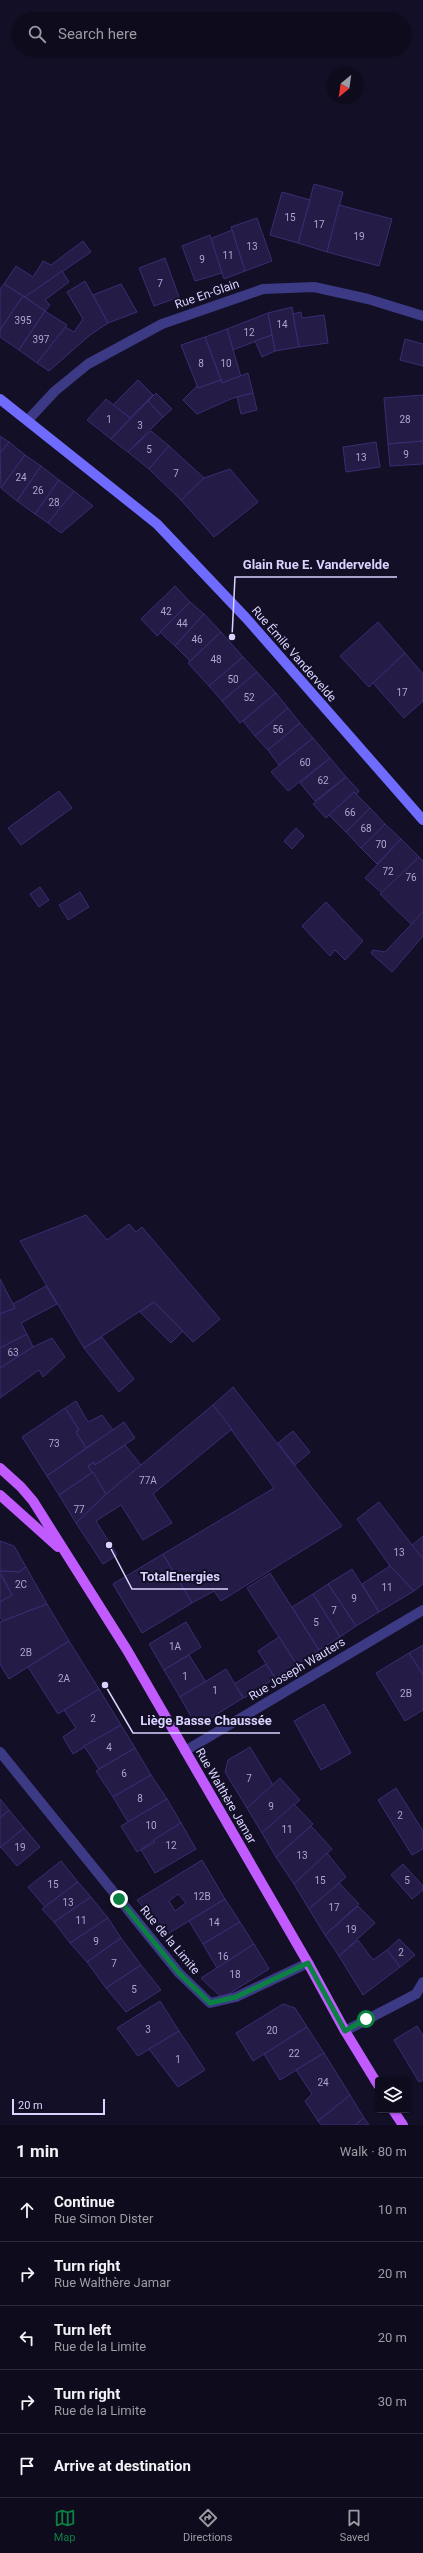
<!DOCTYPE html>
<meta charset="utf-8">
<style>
:root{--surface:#0e0b1c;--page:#171425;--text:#f1f3f6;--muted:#9b9ba3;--line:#2e2b3b;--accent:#0b8043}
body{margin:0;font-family:Roboto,sans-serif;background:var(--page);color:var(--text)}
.controls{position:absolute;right:12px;bottom:12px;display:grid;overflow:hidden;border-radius:4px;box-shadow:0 1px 3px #0004}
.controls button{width:36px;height:36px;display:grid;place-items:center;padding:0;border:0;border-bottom:1px solid var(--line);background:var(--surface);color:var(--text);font:20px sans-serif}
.compass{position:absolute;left:327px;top:68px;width:36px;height:36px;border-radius:50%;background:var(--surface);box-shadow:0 1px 3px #0004;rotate:209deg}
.scale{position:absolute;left:12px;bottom:10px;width:93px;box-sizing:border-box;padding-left:4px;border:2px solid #d9d4ff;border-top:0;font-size:11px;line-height:14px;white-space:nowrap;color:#d9d4ff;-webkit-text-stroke:3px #130f26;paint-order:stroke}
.stop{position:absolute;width:12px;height:12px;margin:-9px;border:3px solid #0b8043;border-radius:50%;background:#fff}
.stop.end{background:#0b8043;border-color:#fff;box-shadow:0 1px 4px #0008}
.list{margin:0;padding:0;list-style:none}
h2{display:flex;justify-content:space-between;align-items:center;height:52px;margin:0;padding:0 16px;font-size:17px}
h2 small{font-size:13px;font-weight:400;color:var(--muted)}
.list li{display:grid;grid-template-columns:26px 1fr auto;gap:12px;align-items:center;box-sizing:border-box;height:64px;padding:0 16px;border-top:1px solid var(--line)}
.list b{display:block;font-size:15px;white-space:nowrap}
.list p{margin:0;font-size:13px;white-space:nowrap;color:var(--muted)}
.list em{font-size:13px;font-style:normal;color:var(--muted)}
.icon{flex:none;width:22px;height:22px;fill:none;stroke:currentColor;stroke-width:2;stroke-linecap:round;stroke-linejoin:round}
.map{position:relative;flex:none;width:423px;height:2125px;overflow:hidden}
.search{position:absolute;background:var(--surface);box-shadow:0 1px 3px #0004;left:12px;right:12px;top:12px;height:44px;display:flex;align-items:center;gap:10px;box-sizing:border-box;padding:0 14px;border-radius:22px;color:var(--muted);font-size:15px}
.sheet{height:372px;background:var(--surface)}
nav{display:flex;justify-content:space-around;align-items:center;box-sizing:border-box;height:56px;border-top:1px solid var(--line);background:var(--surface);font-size:11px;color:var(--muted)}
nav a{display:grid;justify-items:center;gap:2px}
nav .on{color:var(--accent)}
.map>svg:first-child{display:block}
</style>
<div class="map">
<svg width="423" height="2125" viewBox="0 0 423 2125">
<rect width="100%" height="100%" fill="#130f26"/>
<g fill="#241b47" stroke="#3b2d73" fill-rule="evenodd">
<path d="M 314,184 L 343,192 L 327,252 L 298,243 Z"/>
<path d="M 282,192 L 310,200 L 298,243 L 270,235 Z"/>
<path d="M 339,205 L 392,219 L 379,266 L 327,252 Z"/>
<path d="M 257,218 L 272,261 L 245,271 L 231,227 Z"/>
<path d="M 232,230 L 245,271 L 224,279 L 210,239 Z"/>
<path d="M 210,235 L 222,273 L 195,281 L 182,246 Z"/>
<path d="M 83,241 L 91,252 L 25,297 L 4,284 L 16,266 L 33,277 L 43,261 L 51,265 Z"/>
<path d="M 165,258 L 179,297 L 154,306 L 139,268 Z"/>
<path d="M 62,271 L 69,282 L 45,300 L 50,305 L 45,311 L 25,297 Z"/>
<path d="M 85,281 L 108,323 L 90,335 L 49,371 L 37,363 L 65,327 L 74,332 L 83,319 L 67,292 Z"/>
<path d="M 4,284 L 23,296 L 0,330 L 0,289 Z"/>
<path d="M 121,284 L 137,312 L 108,323 L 93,295 Z"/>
<path d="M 23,296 L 45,311 L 19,350 L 0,337 L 0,330 Z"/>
<path d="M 292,307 L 299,347 L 275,351 L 268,313 Z"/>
<path d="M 45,311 L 67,325 L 37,363 L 19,350 Z"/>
<path d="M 301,312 L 302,318 L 324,315 L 328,343 L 299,347 L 293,314 Z"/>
<path d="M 268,313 L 272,335 L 233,350 L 227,329 Z"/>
<path d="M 227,329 L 241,377 L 222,383 L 205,337 Z"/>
<path d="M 272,335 L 275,351 L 262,357 L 255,341 Z"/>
<path d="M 205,337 L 221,380 L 198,388 L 181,345 Z"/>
<path d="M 405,339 L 423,344 L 423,366 L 400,360 Z"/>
<path d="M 248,373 L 253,393 L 233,398 L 197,414 L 183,400 L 197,386 L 198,388 L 221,380 L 222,383 Z"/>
<path d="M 138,380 L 153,395 L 130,418 L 113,405 Z"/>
<path d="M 156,393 L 172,409 L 163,417 L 148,401 Z"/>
<path d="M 253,393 L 257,410 L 241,414 L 237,397 Z"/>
<path d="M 423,395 L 423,441 L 388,444 L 384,398 Z"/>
<path d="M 106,399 L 130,418 L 111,439 L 87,420 Z"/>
<path d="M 148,401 L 163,417 L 128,452 L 111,439 Z"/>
<path d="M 151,431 L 169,446 L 149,469 L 128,452 Z"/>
<path d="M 0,436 L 9,442 L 0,453 Z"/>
<path d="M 423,441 L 423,464 L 390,466 L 388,444 Z"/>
<path d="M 9,442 L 25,455 L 1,488 L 0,453 Z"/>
<path d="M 376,442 L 380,467 L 346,472 L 343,447 Z"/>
<path d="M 169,446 L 204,478 L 181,500 L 149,469 Z"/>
<path d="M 25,455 L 41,466 L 17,501 L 1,488 Z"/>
<path d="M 41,466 L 59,480 L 35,514 L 17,501 Z"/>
<path d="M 230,469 L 258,502 L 214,537 L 181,500 L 204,478 Z"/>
<path d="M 59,480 L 74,491 L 48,523 L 35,514 Z"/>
<path d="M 74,491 L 93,506 L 61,533 L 48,523 Z"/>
<path d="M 175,586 L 190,602 L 157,636 L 141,619 Z"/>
<path d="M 190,602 L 204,614 L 175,646 L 160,632 Z"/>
<path d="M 204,614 L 221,632 L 190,661 L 175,646 Z"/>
<path d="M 378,622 L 405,653 L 369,687 L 340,656 Z"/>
<path d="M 221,632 L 243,657 L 209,686 L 188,663 Z"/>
<path d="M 405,653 L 423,674 L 423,701 L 404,718 L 373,683 Z"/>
<path d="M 243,657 L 257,672 L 222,701 L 209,686 Z"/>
<path d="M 257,672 L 276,693 L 240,723 L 222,701 Z"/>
<path d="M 276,693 L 288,708 L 255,736 L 243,721 Z"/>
<path d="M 288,708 L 300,723 L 268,750 L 255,736 Z"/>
<path d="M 300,723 L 313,738 L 279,765 L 268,750 Z"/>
<path d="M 313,738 L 330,758 L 288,791 L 271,772 Z"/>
<path d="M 330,758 L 346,777 L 315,801 L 300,783 Z"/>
<path d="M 346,777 L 359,791 L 356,795 L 354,792 L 326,818 L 313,804 Z"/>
<path d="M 59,791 L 72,808 L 21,845 L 8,828 Z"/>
<path d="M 354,792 L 370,808 L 346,832 L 329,815 Z"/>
<path d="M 370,808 L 385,824 L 361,848 L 346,832 Z"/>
<path d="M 385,824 L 401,839 L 377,864 L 361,848 Z"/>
<path d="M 296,828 L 304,836 L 292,849 L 284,841 Z"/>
<path d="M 401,839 L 419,857 L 382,893 L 365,878 Z"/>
<path d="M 419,857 L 423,861 L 423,912 L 412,925 L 380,894 Z"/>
<path d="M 40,887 L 49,900 L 39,907 L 30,894 Z"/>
<path d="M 80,892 L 89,907 L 68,920 L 59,905 Z"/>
<path d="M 326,902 L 363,941 L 345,960 L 335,950 L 330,956 L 302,926 Z"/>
<path d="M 423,912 L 423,936 L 392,972 L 371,953 L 373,950 L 385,952 Z"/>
<path d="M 86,1215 L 107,1240 L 129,1224 L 136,1232 L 142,1227 L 220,1319 L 193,1342 L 154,1302 L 84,1348 L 20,1241 Z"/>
<path d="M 0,1279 L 15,1308 L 0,1314 Z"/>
<path d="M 46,1286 L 57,1304 L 21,1323 L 27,1334 L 0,1348 L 0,1314 L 15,1308 L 13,1304 Z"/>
<path d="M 154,1302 L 183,1331 L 171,1343 L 140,1312 Z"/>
<path d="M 27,1334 L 33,1347 L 0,1368 L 0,1348 Z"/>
<path d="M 102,1337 L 134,1379 L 119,1392 L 84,1348 Z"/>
<path d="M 52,1338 L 65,1357 L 43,1377 L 39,1370 L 0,1398 L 0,1368 L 33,1347 Z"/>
<path d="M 233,1387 L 342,1526 L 221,1601 L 214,1591 L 192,1603 L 163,1554 L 274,1488 L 213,1405 Z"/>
<path d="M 76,1401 L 88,1422 L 102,1415 L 113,1430 L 86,1448 L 76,1432 L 79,1430 L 65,1408 Z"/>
<path d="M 213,1405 L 232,1429 L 153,1494 L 172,1523 L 143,1540 L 121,1505 L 96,1521 L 117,1555 L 103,1564 L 76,1523 L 106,1494 Z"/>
<path d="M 65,1408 L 79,1430 L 76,1432 L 86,1448 L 47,1476 L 22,1437 Z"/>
<path d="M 124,1422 L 135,1438 L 95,1465 L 94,1462 L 88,1466 L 93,1472 L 59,1495 L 47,1476 Z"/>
<path d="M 293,1431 L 310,1452 L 295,1465 L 278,1443 Z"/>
<path d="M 125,1445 L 141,1465 L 106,1494 L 88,1466 L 94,1462 L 95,1465 Z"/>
<path d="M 93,1472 L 106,1494 L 76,1523 L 59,1495 Z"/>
<path d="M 379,1502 L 423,1559 L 423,1584 L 414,1591 L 390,1566 L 357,1519 Z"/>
<path d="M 423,1536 L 423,1559 L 412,1545 Z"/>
<path d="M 0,1541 L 14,1546 L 26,1567 L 19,1572 L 0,1571 Z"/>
<path d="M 163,1554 L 192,1603 L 142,1633 L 113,1584 Z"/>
<path d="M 390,1566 L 414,1591 L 379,1612 L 362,1584 Z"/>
<path d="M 26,1567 L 47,1604 L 3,1621 L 0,1617 L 0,1602 L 12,1595 L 0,1571 L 19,1572 Z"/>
<path d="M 352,1569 L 379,1612 L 356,1626 L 328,1584 Z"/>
<path d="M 270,1573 L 319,1650 L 297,1665 L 247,1588 Z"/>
<path d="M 0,1574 L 12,1595 L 0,1602 Z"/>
<path d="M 328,1584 L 356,1626 L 340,1637 L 313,1594 Z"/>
<path d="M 313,1594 L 340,1637 L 319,1650 L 292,1607 Z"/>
<path d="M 47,1604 L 69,1641 L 9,1679 L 0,1664 L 0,1622 Z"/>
<path d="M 186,1622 L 201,1647 L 164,1670 L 149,1644 Z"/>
<path d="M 279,1637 L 297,1665 L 275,1678 L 258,1651 Z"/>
<path d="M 69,1641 L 99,1689 L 58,1714 L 28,1667 Z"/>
<path d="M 423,1645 L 423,1675 L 409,1653 Z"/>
<path d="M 409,1653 L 423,1675 L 423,1710 L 405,1721 L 376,1673 Z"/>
<path d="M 189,1655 L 206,1682 L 180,1697 L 164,1670 Z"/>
<path d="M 266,1664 L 275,1678 L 244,1698 L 234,1684 Z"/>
<path d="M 226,1669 L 243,1698 L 203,1723 L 193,1720 L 180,1697 Z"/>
<path d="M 99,1689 L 121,1725 L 73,1754 L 63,1737 L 76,1728 L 64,1710 Z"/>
<path d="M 324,1704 L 351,1753 L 321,1770 L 294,1721 Z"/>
<path d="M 121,1725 L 135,1748 L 99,1769 L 84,1746 Z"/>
<path d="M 250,1747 L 273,1785 L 247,1808 L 225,1772 L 228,1760 Z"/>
<path d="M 135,1748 L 151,1775 L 113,1797 L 96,1771 Z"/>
<path d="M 151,1775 L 167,1799 L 128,1822 L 113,1797 Z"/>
<path d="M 280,1778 L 300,1800 L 262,1833 L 247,1808 Z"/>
<path d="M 396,1788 L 423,1831 L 423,1849 L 412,1855 L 378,1800 Z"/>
<path d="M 0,1799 L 9,1810 L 0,1818 Z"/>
<path d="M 167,1799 L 181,1823 L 137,1852 L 121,1826 Z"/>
<path d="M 294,1804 L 313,1824 L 276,1857 L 262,1833 Z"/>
<path d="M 9,1810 L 24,1828 L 0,1848 L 0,1818 Z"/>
<path d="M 181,1823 L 196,1849 L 155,1873 L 141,1850 L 155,1842 L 153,1840 Z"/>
<path d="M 311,1826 L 332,1849 L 294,1884 L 276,1857 Z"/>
<path d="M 24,1828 L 40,1847 L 17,1866 L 1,1847 Z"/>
<path d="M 327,1853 L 346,1877 L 309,1909 L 294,1884 Z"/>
<path d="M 202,1860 L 225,1899 L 166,1935 L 137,1900 ZM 178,1894 L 186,1903 L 175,1911 L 169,1901 Z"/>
<path d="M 61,1861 L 78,1882 L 45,1907 L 28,1887 Z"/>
<path d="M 403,1864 L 423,1886 L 423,1890 L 412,1899 L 391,1875 Z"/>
<path d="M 78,1882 L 91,1897 L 54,1922 L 42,1909 Z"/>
<path d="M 339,1883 L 359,1904 L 325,1935 L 309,1909 Z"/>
<path d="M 91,1897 L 108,1918 L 70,1943 L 54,1922 Z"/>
<path d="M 225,1899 L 240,1922 L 203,1944 L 189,1921 Z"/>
<path d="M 358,1906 L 375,1923 L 339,1956 L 325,1935 Z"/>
<path d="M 108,1918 L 121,1938 L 87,1962 L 70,1943 Z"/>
<path d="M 240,1922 L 254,1944 L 217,1968 L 203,1944 Z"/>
<path d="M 121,1938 L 141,1965 L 106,1988 L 87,1962 Z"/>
<path d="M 399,1939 L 415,1955 L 400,1967 L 387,1950 Z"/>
<path d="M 358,1940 L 373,1960 L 387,1950 L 400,1967 L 363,1995 L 339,1956 Z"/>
<path d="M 254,1944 L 269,1969 L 222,1998 L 201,1978 Z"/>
<path d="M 141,1965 L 161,1990 L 126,2012 L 106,1988 Z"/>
<path d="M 160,2001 L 179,2031 L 138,2056 L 117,2028 Z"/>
<path d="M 283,2004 L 295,2008 L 307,2027 L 253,2061 L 236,2033 Z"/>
<path d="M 417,2026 L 423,2036 L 423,2080 L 419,2082 L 394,2040 Z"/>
<path d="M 307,2027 L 324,2053 L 280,2080 L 264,2054 Z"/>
<path d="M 179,2031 L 205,2070 L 178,2087 L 149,2049 Z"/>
<path d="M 324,2053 L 350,2095 L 318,2121 L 305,2101 L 312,2094 L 296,2070 Z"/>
<path d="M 350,2095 L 364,2118 L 355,2125 L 321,2125 L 318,2121 Z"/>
<path d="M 364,2118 L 369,2125 L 355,2125 Z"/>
</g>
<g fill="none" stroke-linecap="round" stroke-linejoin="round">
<g stroke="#3d3a85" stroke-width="10">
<path d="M 28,420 L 55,391 L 88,364 L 162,324 L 263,289 L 314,287 L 368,299 L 423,316"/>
<path d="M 185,1751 L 423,1610"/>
<path d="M 0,1752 L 179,1973 L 210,2003 L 236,1997 L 308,1963"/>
<path d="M 416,1994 L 423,1982"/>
<path d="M 345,2031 L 416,1994"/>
</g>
<path stroke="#6f6bff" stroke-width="10" d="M 0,399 L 157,524 L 247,619 L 423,820"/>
<g stroke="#c25bff" stroke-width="10">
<path d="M 0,1468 L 21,1487 L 33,1501 L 127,1650 L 308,1963 L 345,2031 L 378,2085"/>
<path d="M 0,1495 L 58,1547"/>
<path d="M 393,2110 L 403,2125"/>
</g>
</g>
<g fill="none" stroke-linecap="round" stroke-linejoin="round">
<path stroke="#0b8043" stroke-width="5" d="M 119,1899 L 179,1973 L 210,2003 L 236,1997 L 308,1963 L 345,2031 L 366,2019"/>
</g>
<g text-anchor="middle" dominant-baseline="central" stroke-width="4" stroke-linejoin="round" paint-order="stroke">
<g font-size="10" fill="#aca6d1">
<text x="290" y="217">15</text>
<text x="319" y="224">17</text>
<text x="359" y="236">19</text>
<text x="252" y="246">13</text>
<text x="228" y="255">11</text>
<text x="202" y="259">9</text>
<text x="160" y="283">7</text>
<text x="23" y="320">395</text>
<text x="282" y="324">14</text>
<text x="249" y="332">12</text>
<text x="41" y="339">397</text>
<text x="201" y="363">8</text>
<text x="226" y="363">10</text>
<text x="109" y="419">1</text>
<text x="405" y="419">28</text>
<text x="140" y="425">3</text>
<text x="149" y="449">5</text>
<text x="406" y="454">9</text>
<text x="361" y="457">13</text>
<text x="176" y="473">7</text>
<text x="21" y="477">24</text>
<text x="38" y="490">26</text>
<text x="54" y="502">28</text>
<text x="166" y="611">42</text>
<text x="182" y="623">44</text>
<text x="197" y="639">46</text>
<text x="216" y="659">48</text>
<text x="233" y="679">50</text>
<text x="402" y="692">17</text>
<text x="249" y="697">52</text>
<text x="278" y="729">56</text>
<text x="305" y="762">60</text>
<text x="323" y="780">62</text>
<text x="350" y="812">66</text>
<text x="366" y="828">68</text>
<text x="381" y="844">70</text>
<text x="388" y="871">72</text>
<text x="411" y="877">76</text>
<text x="13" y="1352">63</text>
<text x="54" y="1443">73</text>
<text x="148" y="1480">77A</text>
<text x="79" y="1509">77</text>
<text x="399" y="1552">13</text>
<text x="21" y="1584">2C</text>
<text x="387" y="1587">11</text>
<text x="354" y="1598">9</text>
<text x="334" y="1610">7</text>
<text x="316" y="1622">5</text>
<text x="175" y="1646">1A</text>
<text x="26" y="1652">2B</text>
<text x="185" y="1676">1</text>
<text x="64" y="1678">2A</text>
<text x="215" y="1690">1</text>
<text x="406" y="1693">2B</text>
<text x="93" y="1718">2</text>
<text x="109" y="1747">4</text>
<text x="124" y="1773">6</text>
<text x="249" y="1778">7</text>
<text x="140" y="1798">8</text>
<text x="271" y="1806">9</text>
<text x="400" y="1815">2</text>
<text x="151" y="1825">10</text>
<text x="287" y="1829">11</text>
<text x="171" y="1845">12</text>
<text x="20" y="1847">19</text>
<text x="302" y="1855">13</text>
<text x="320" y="1880">15</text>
<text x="407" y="1880">5</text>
<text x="53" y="1884">15</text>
<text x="202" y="1896">12B</text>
<text x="68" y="1902">13</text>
<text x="334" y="1907">17</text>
<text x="81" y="1920">11</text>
<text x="214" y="1922">14</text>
<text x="351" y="1929">19</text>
<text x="96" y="1941">9</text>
<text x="401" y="1952">2</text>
<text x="223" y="1956">16</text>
<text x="114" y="1963">7</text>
<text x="235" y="1974">18</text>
<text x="134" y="1989">5</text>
<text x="148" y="2029">3</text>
<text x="272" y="2030">20</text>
<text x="294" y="2053">22</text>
<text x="178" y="2059">1</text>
<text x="323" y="2082">24</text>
</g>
<g font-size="12" fill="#d9d4ff" stroke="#130f26">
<text transform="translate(207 294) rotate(-19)">Rue En-Glain</text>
<text transform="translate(294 654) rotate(49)">Rue Émile Vandervelde</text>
<text transform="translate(297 1669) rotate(-31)">Rue Joseph Wauters</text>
<text transform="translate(226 1796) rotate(60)">Rue Walthère Jamar</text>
<text transform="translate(170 1940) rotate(50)">Rue de la Limite</text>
</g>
</g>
<path fill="none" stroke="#d9d4ff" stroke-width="1.5" d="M232 637L235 577H397M109 1545L132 1589H228M105 1685L133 1733H280"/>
<g fill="#d9d4ff" stroke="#130f26" stroke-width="1.5">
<circle cx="232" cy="637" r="4"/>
<circle cx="109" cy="1545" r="4"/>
<circle cx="105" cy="1685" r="4"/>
</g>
<g font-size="13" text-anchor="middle" font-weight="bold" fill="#d9d4ff" stroke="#130f26" stroke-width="4" stroke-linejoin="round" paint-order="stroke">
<text x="316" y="569">Glain Rue E. Vandervelde</text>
<text x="180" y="1581">TotalEnergies</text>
<text x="206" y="1725">Liège Basse Chaussée</text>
</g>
</svg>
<div class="controls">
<button><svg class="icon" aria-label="layers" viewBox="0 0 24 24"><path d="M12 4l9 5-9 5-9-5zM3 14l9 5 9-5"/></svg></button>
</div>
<svg class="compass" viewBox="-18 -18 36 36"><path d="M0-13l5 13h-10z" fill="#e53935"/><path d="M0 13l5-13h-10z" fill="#9b9ba3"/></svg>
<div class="scale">20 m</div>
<div class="stop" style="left:366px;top:2019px"></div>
<div class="stop end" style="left:119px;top:1899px"></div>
<div class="search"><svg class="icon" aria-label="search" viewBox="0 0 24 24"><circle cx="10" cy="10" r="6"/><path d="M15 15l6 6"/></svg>Search here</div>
</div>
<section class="sheet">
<h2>1 min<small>Walk · 80 m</small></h2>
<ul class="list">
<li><svg class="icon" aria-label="ahead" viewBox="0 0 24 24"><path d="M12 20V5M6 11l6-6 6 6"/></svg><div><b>Continue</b><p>Rue Simon Dister</p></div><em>10 m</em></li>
<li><svg class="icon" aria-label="right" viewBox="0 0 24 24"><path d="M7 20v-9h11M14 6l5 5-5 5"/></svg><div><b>Turn right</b><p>Rue Walthère Jamar</p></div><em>20 m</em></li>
<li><svg class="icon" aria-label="left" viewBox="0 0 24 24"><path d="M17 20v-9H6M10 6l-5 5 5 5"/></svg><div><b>Turn left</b><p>Rue de la Limite</p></div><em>20 m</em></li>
<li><svg class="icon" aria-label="right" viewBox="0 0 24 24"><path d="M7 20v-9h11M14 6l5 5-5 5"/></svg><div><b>Turn right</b><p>Rue de la Limite</p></div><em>30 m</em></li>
<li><svg class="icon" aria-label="arrive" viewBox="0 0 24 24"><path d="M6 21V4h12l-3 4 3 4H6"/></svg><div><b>Arrive at destination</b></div></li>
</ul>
</section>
<nav>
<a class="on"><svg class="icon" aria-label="map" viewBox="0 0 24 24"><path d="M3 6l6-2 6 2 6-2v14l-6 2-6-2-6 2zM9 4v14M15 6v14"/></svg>Map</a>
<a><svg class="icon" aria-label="directions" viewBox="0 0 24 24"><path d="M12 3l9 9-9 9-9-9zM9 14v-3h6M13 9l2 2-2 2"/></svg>Directions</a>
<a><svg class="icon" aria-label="saved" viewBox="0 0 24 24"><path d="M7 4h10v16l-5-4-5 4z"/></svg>Saved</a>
</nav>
